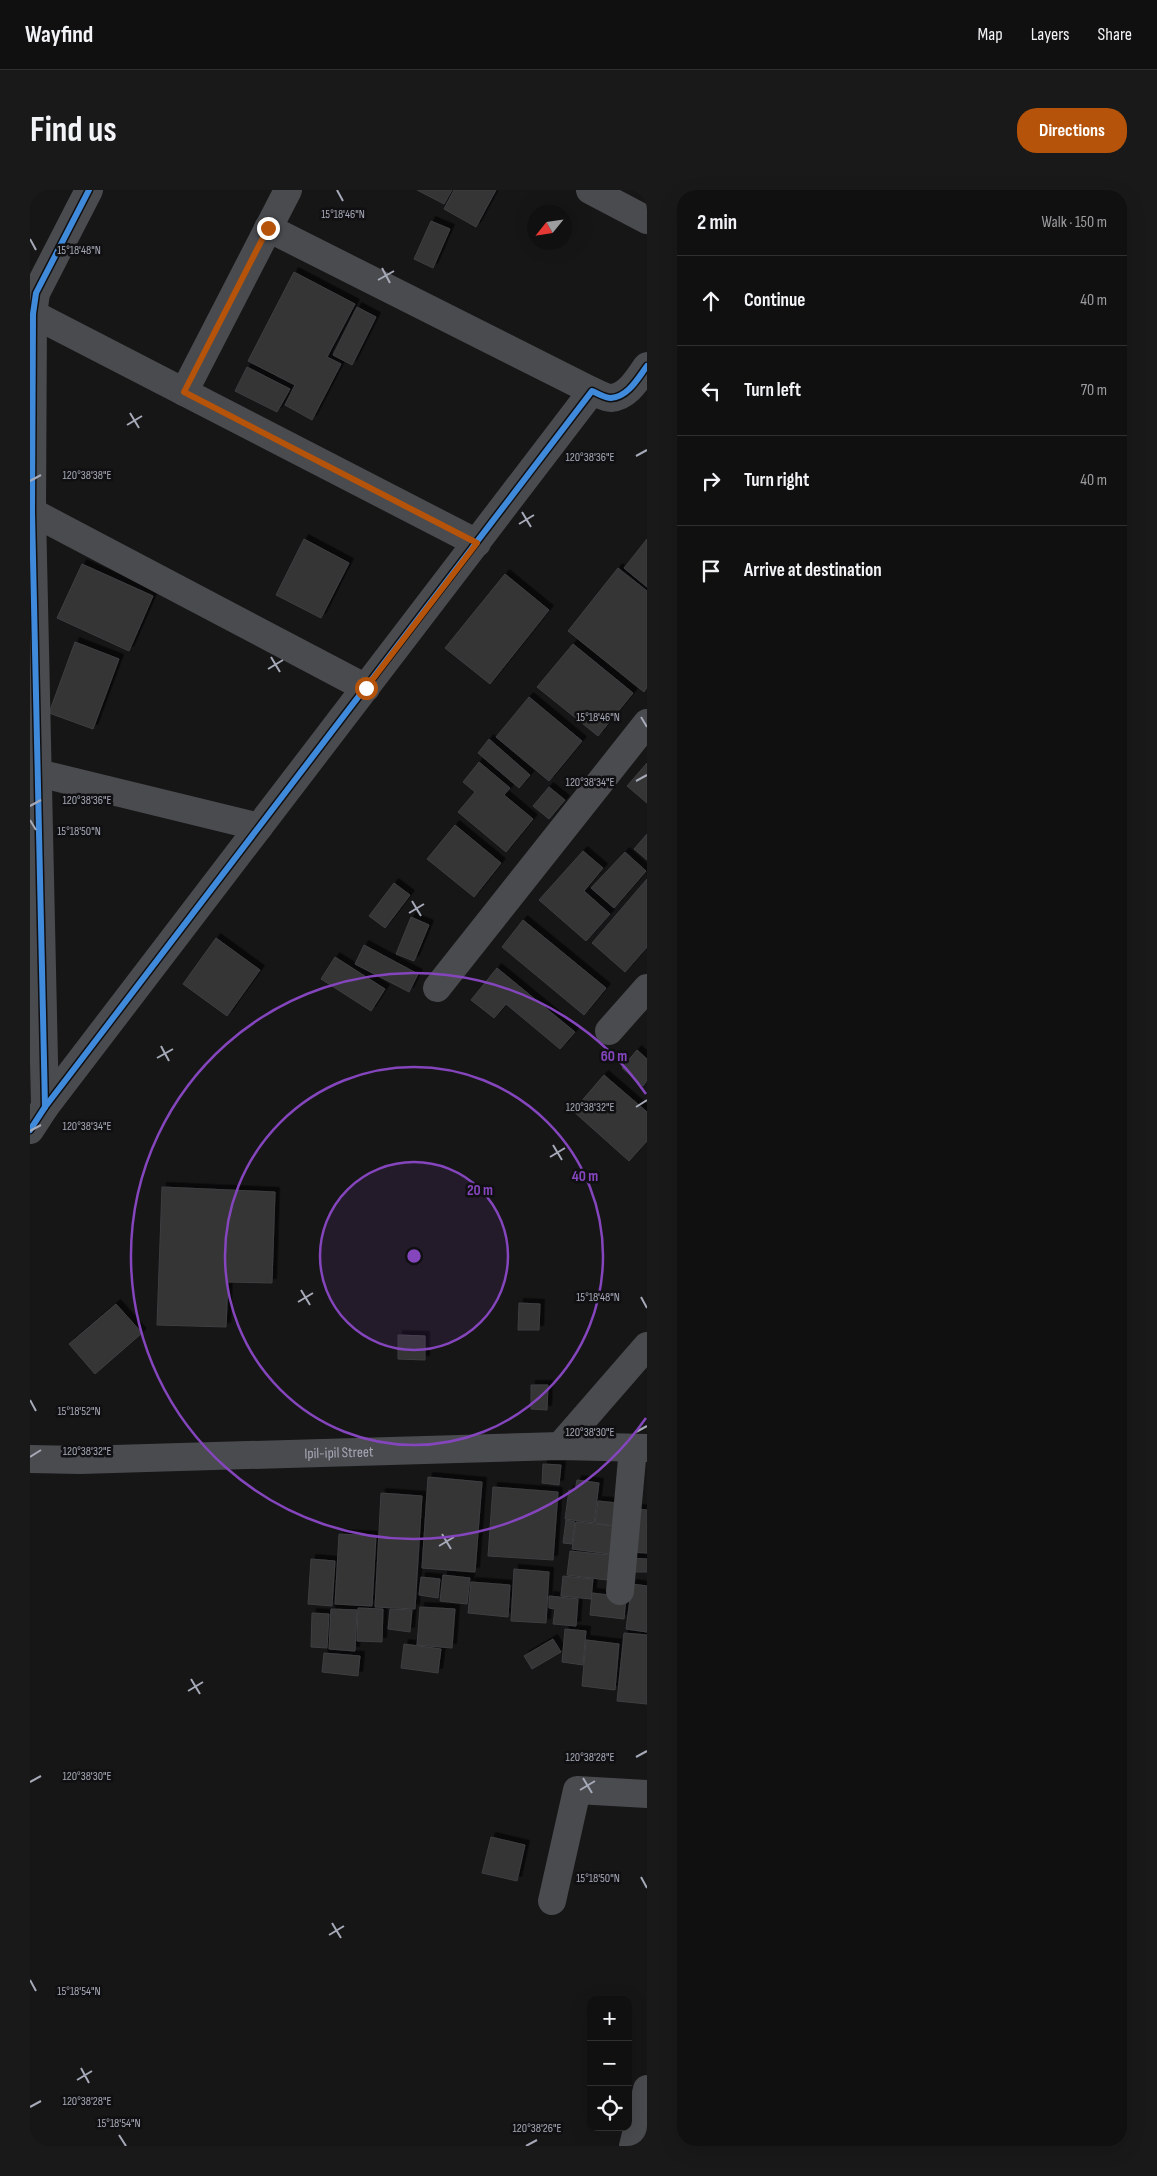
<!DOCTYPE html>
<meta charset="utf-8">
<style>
:root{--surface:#101010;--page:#191919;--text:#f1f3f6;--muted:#9c9d9f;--line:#303030;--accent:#b45309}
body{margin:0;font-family:"Sofia Sans Condensed",sans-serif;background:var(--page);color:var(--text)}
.controls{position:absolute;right:15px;bottom:15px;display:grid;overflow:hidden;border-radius:10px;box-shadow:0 5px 20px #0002}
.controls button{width:45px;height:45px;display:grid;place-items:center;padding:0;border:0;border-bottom:1px solid var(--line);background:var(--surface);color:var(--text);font:25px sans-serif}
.compass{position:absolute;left:497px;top:15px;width:45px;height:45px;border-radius:50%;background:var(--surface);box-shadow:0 5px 20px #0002;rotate:240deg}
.stop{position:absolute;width:15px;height:15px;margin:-11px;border:4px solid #b45309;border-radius:50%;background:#fff}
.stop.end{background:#b45309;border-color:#fff;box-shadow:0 1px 5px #0008}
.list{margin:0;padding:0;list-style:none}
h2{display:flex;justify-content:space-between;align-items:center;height:65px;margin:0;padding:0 20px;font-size:21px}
h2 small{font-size:16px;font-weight:400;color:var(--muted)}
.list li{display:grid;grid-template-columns:32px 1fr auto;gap:15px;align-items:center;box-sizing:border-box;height:90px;padding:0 20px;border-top:1px solid var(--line)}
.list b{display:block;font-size:19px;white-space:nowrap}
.list em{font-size:16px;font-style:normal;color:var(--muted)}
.icon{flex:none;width:28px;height:28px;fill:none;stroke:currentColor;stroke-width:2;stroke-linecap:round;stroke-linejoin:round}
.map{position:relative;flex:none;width:617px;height:1956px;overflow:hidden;border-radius:20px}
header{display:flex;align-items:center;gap:30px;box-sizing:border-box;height:70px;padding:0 25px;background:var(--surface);border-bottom:1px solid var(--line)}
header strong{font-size:24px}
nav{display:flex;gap:28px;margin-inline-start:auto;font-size:18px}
.intro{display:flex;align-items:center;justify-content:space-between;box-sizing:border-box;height:120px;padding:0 30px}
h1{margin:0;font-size:35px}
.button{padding:12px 22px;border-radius:20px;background:var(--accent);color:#fff;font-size:18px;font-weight:700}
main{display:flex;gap:30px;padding:0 30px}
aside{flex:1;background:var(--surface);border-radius:20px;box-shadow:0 5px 20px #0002}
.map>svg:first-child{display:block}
</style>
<header>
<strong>Wayfind</strong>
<nav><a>Map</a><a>Layers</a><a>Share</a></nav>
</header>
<div class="intro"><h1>Find us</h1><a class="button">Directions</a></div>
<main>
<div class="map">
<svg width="617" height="1956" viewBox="0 0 617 1956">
<defs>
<filter id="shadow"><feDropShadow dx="4.5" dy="-4.5" stdDeviation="0" flood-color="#0009"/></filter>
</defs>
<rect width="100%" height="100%" fill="#161616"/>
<g fill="#343435" stroke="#3e3f42" filter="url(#shadow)">
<path d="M 387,0 L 422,0 L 414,14 Z"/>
<path d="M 424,0 L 466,0 L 446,37 L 414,19 Z"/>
<path d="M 401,31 L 420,39 L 403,78 L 384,69 Z"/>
<path d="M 264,82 L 325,114 L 297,167 L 311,174 L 282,230 L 255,215 L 265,195 L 218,171 Z"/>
<path d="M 327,117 L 346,127 L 322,175 L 303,165 Z"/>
<path d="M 217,177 L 260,199 L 247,222 L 205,201 Z"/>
<path d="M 274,349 L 319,373 L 291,428 L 246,405 Z"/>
<path d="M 617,349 L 617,397 L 594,378 Z"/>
<path d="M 52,374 L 123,406 L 99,461 L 27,428 Z"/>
<path d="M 588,378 L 617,401 L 617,497 L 614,502 L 538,441 Z"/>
<path d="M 475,384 L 519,420 L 460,494 L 415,458 Z"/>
<path d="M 45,452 L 89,469 L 63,539 L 19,523 Z"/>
<path d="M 543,454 L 603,503 L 568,546 L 507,497 Z"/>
<path d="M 499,507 L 552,551 L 519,591 L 466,547 Z"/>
<path d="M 459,549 L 500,585 L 489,598 L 448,563 Z"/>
<path d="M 449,572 L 480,598 L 474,605 L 503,629 L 476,662 L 428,622 L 445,602 L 433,592 Z"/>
<path d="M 617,573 L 617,613 L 597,596 Z"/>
<path d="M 519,597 L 535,610 L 519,629 L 503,616 Z"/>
<path d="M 425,635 L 471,673 L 444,707 L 397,669 Z"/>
<path d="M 617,644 L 617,670 L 604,659 Z"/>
<path d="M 553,661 L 573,678 L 554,701 L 580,724 L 556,751 L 509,710 Z"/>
<path d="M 595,662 L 616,681 L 584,718 L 561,698 Z"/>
<path d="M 617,689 L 617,757 L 595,782 L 562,753 Z"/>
<path d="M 364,693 L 380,705 L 355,738 L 339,726 Z"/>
<path d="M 381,727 L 399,735 L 384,771 L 366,764 Z"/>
<path d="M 493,730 L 576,798 L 554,825 L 472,757 Z"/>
<path d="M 186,748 L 230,780 L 197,826 L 153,794 Z"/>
<path d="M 334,755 L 388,784 L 379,802 L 325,774 Z"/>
<path d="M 305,767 L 355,799 L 341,821 L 291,789 Z"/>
<path d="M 467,778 L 545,842 L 530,859 L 476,814 L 464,828 L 441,810 Z"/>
<path d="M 607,860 L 617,869 L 617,890 L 613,896 L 592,878 Z"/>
<path d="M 574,885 L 617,922 L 617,951 L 599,971 L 543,921 Z"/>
<path d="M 132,997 L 245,1002 L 242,1093 L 198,1092 L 196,1137 L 127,1135 Z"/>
<path d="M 489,1113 L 510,1114 L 509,1140 L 488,1140 Z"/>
<path d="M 86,1114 L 112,1143 L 65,1184 L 39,1154 Z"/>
<path d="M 368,1145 L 395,1146 L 395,1170 L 368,1169 Z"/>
<path d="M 501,1195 L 518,1195 L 517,1220 L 501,1219 Z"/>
<path d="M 513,1274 L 531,1275 L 529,1295 L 512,1293 Z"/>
<path d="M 398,1287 L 452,1292 L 445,1382 L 392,1378 Z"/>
<path d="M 547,1290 L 569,1293 L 564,1333 L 535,1329 L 539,1300 L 545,1301 Z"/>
<path d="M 463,1297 L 528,1302 L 523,1370 L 458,1366 Z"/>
<path d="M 351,1303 L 392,1306 L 385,1419 L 345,1417 Z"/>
<path d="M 568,1311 L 587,1313 L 584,1336 L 565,1333 Z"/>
<path d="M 607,1319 L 617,1320 L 617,1363 L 602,1362 Z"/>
<path d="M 536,1330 L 545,1332 L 542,1354 L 533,1353 Z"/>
<path d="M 546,1332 L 583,1336 L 580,1364 L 542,1359 Z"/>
<path d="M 309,1344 L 346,1346 L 342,1416 L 305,1414 Z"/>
<path d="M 540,1361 L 580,1365 L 577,1390 L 537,1385 Z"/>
<path d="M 601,1368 L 617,1369 L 617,1382 L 600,1382 Z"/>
<path d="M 281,1369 L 305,1371 L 302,1416 L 278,1414 Z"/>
<path d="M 484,1379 L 519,1382 L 516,1433 L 481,1431 Z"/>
<path d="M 413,1385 L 440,1388 L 437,1414 L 410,1411 Z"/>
<path d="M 533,1386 L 563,1389 L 561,1409 L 531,1406 Z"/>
<path d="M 391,1387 L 410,1389 L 408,1408 L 389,1405 Z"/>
<path d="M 441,1392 L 480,1395 L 478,1427 L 438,1423 Z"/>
<path d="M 602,1394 L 617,1396 L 617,1442 L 596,1439 Z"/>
<path d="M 562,1403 L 596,1407 L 594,1429 L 560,1425 Z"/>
<path d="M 519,1406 L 548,1409 L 546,1436 L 523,1434 L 525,1419 L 519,1418 Z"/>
<path d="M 390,1417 L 425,1419 L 422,1458 L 387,1455 Z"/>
<path d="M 328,1418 L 353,1419 L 352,1452 L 327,1451 Z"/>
<path d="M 301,1419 L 327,1420 L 325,1461 L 299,1459 Z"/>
<path d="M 360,1419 L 382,1420 L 380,1442 L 358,1439 Z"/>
<path d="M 282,1423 L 299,1424 L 297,1458 L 281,1457 Z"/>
<path d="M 535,1439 L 556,1441 L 553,1475 L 532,1472 Z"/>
<path d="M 594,1443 L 617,1445 L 617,1514 L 587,1511 Z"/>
<path d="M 523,1449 L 531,1462 L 502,1479 L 494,1466 Z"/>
<path d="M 556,1450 L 589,1454 L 585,1500 L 552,1496 Z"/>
<path d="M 374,1454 L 411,1459 L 408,1483 L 371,1478 Z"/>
<path d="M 294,1463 L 330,1466 L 328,1486 L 292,1482 Z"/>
<path d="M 461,1647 L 495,1655 L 487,1691 L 452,1683 Z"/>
</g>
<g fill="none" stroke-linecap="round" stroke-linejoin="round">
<g stroke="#4a4b4f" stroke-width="28">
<path d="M 560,0 L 617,30"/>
<path d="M 238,38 L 562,201"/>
<path d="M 3,124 L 447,353"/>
<path d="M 154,202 L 258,0"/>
<path d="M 2,322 L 336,498"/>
<path d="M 8,583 L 229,637"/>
<path d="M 407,798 L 617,533"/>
<path d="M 579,841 L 617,798"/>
<path d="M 15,917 L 2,322 L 3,124 L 6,103 L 59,0"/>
<path d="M 0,940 L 15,917 L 562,201 C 567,203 575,208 581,208 C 598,207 608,188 617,176"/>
<path d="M 530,1256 L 617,1156"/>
<path id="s1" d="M 0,1269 L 50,1270 L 530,1256 L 617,1258"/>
<path d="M 590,1401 L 603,1258"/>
<path d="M 522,1711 L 547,1600 L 617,1604"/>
<path d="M 603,1956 L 617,1899"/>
</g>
<defs>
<g id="cycleway">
<path d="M 15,917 L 2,322 L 3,124 L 6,103 L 59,0"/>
<path d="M 0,940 L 15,917 L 562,201 C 567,203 575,208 581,208 C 598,207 608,188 617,176"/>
</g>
</defs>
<use href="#cycleway" stroke="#101012" stroke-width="9"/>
<use href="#cycleway" stroke="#408adc" stroke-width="6"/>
</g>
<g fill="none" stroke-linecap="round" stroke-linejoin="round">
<path stroke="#b45309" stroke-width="6" d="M 238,38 L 154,202 L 447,353 L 336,498"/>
</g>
<path fill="none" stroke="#a6a9b7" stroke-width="2" d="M 307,0 L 313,11M 0,49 L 6,60M 352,78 L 360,93M 348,90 L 364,81M 100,223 L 109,238M 97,235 L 112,226M 606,266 L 617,260M 0,291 L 11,285M 492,322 L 501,337M 489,334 L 504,325M 241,467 L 250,482M 238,479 L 253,470M 611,527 L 617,537M 606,591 L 617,585M 0,616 L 11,610M 0,630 L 6,640M 382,711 L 391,726M 379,723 L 394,714M 131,856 L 139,871M 127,868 L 143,859M 606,917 L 617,910M 0,941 L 11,935M 523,955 L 532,970M 520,967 L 535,958M 271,1100 L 280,1115M 611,1107 L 617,1118M 268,1112 L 283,1103M 0,1210 L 6,1221M 606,1242 L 617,1236M 0,1267 L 11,1260M 412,1344 L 421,1359M 409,1356 L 424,1347M 161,1489 L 170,1504M 158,1501 L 173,1492M 606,1567 L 617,1561M 553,1588 L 562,1603M 0,1592 L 11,1586M 550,1600 L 565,1591M 611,1687 L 617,1698M 302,1733 L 311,1748M 299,1745 L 314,1736M 0,1790 L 6,1801M 51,1878 L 59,1893M 47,1890 L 62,1881M 0,1917 L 11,1911M 89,1945 L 96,1956M 496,1956 L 507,1950"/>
<circle cx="384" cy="1066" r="94" fill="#8445bd" fill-opacity=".12"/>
<g fill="none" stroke="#8445bd" stroke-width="2.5">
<circle cx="384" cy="1066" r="94"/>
<circle cx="384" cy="1066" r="189"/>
<path d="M616 1228A283 283 0 1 1 616 904"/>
</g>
<g text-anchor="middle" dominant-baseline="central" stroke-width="5" stroke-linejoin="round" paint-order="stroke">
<g font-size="15" fill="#a6a9b7" stroke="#101012">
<text stroke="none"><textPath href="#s1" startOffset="309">Ipil-ipil Street</textPath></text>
</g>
</g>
<g font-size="12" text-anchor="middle" fill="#a6a9b7" stroke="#101012" stroke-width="5" stroke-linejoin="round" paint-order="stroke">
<text x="313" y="28">15°18'46"N</text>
<text x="49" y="64">15°18'48"N</text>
<text x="560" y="271">120°38'36"E</text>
<text x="57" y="289">120°38'38"E</text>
<text x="568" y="531">15°18'46"N</text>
<text x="560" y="596">120°38'34"E</text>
<text x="57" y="614">120°38'36"E</text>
<text x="49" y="645">15°18'50"N</text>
<text x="560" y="921">120°38'32"E</text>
<text x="57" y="940">120°38'34"E</text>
<text x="568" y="1111">15°18'48"N</text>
<text x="49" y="1225">15°18'52"N</text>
<text x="560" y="1246">120°38'30"E</text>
<text x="57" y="1265">120°38'32"E</text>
<text x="560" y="1571">120°38'28"E</text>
<text x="57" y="1590">120°38'30"E</text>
<text x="568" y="1692">15°18'50"N</text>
<text x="49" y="1805">15°18'54"N</text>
<text x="57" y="1915">120°38'28"E</text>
<text x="89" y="1937">15°18'54"N</text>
<text x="507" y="1942">120°38'26"E</text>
</g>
<circle cx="384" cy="1066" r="8" fill="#8445bd" stroke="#101012" stroke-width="2.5"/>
<g font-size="15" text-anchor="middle" font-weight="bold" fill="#8445bd" stroke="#101012" stroke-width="5" stroke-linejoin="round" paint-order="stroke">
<text x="584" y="871">60 m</text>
<text x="555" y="991">40 m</text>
<text x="450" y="1005">20 m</text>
</g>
</svg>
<div class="controls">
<button>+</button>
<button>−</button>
<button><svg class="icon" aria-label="locate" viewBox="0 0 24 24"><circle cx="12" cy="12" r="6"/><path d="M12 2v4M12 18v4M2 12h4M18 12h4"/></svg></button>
</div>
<svg class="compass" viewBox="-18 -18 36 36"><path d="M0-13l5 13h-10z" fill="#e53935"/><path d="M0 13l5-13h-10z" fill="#9c9d9f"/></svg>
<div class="stop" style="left:336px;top:498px"></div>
<div class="stop end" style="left:238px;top:38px"></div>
</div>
<aside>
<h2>2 min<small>Walk · 150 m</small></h2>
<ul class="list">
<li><svg class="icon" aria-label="ahead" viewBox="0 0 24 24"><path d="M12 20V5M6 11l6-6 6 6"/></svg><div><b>Continue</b></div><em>40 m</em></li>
<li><svg class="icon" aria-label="left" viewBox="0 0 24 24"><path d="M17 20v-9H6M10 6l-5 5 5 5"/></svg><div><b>Turn left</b></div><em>70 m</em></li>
<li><svg class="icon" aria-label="right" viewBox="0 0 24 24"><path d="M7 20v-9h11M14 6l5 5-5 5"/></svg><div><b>Turn right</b></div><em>40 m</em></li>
<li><svg class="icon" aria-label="arrive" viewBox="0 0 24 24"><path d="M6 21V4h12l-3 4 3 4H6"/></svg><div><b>Arrive at destination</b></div></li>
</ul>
</aside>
</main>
